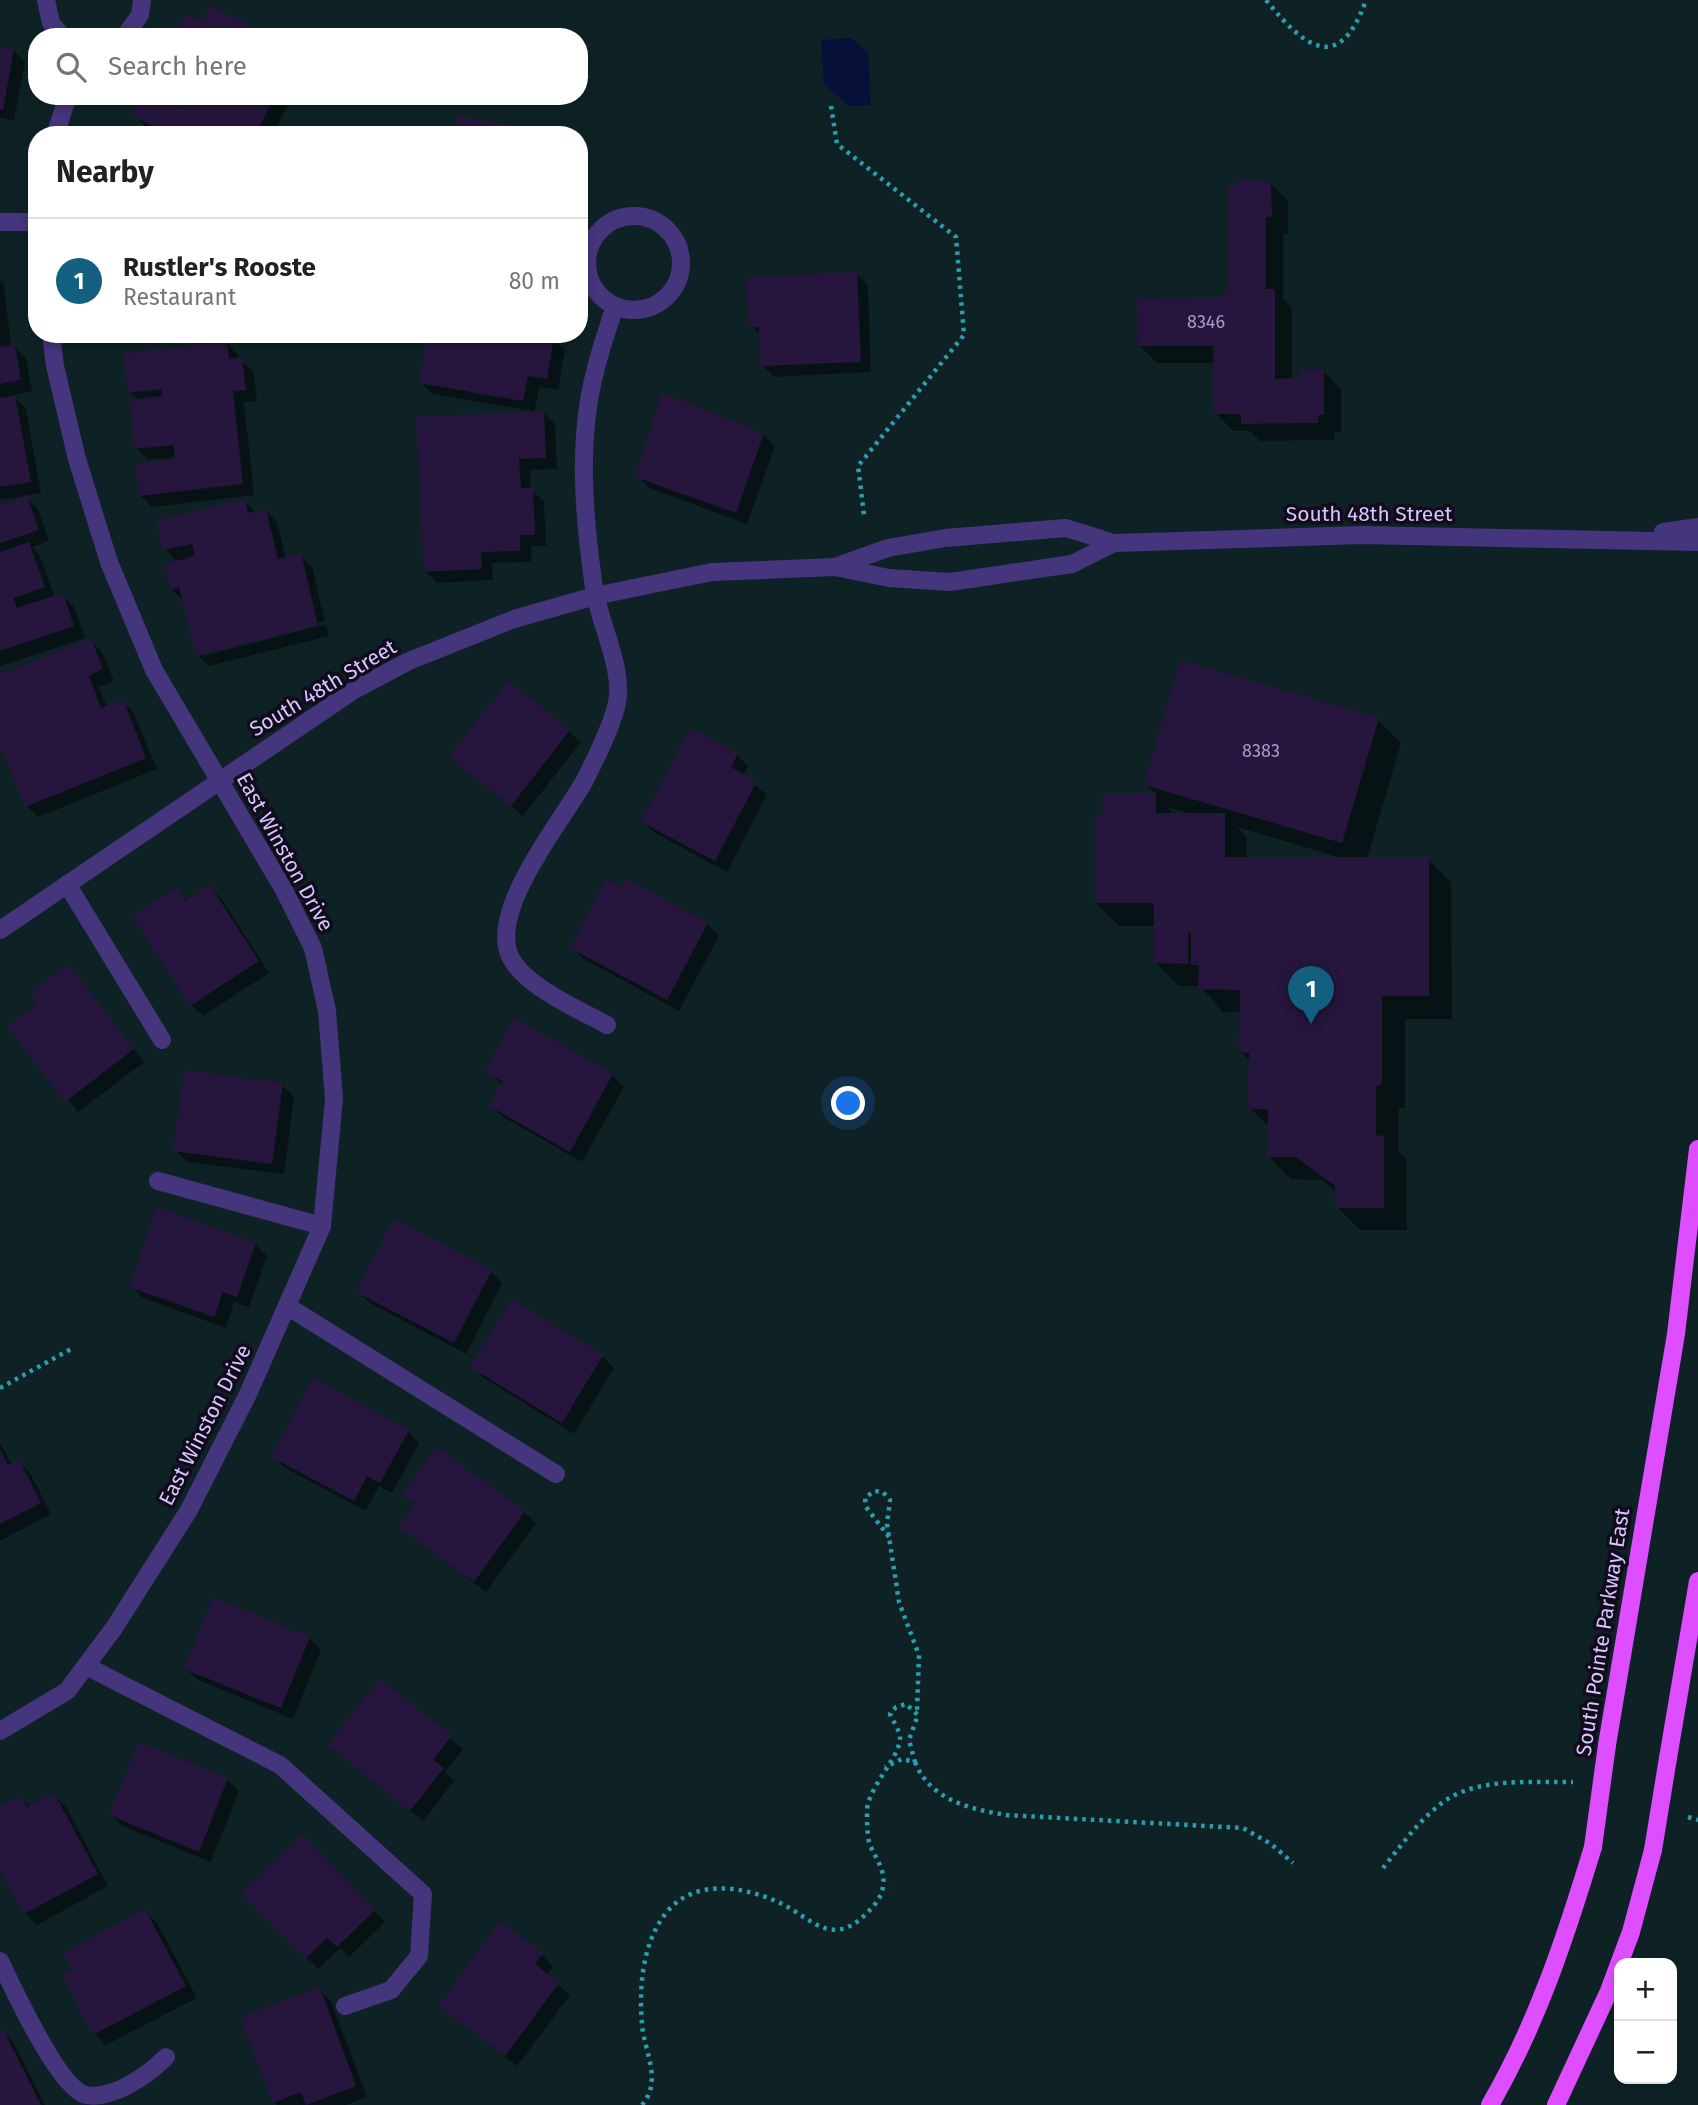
<!DOCTYPE html>
<meta charset="utf-8">
<style>
:root{--surface:#fff;--page:#f2f2f2;--text:#202124;--muted:#757577;--line:#e0e0e0;--accent:#125f80}
body{margin:0;font-family:"Fira Sans",sans-serif;background:var(--page);color:var(--text)}
.controls{position:absolute;right:21px;bottom:21px;display:grid;overflow:hidden;border-radius:14px;box-shadow:0 4px 10px #0003}
.controls button{width:63px;height:63px;display:grid;place-items:center;padding:0;border:0;border-bottom:2px solid var(--line);background:var(--surface);color:var(--text);font:35px sans-serif}
.you{position:absolute;left:849px;top:1104px;width:24px;height:24px;margin:-18px;border:5px solid #fff;border-radius:50%;background:#1a73e8;box-shadow:0 0 0 10px #1a73e833}
.badge{display:grid;place-items:center;width:46px;height:46px;border-radius:50%;background:var(--accent);color:#fff;font-size:23px;font-weight:700}
.pin{position:absolute;translate:-50% -58px;filter:drop-shadow(0 2px 4px #0008)}
.pin::after{content:'';position:absolute;top:37px;width:24px;height:21px;background:inherit;clip-path:polygon(0 0,100% 0,50% 100%)}
.list{margin:0;padding:0;list-style:none}
h2{display:flex;justify-content:space-between;align-items:center;height:91px;margin:0;padding:0 28px;font-size:30px}
h2 small{font-size:23px;font-weight:400;color:var(--muted)}
.list li{display:grid;grid-template-columns:46px 1fr auto;gap:21px;align-items:center;box-sizing:border-box;height:126px;padding:0 28px;border-top:2px solid var(--line)}
.list b{display:block;font-size:26px;white-space:nowrap}
.list p{margin:0;font-size:23px;white-space:nowrap;color:var(--muted)}
.list em{font-size:23px;font-style:normal;color:var(--muted)}
.icon{flex:none;width:38px;height:38px;fill:none;stroke:currentColor;stroke-width:2;stroke-linecap:round;stroke-linejoin:round}
.map{position:relative;flex:none;width:1698px;height:2105px;overflow:hidden}
.search{position:absolute;background:var(--surface);box-shadow:0 4px 10px #0003;left:28px;top:28px;width:560px;height:77px;display:flex;align-items:center;gap:18px;box-sizing:border-box;padding:0 24px;border-radius:28px;color:var(--muted);font-size:26px}
.panel{position:absolute;background:var(--surface);box-shadow:0 4px 10px #0003;left:28px;top:126px;width:560px;height:217px;border-radius:28px}
.map>svg:first-child{display:block}
</style>
<div class="map">
<svg width="1698" height="2105" viewBox="0 0 1698 2105">
<rect width="100%" height="100%" fill="#110b1c"/>
<path fill="#0e2226" fill-rule="evenodd" d="M 0,0 L 1698,0 L 1698,2105 L 0,2105 ZM 37,37 L 579,37 L 579,96 L 37,96 ZM 37,135 L 579,135 L 579,334 L 37,334 ZM 1619,1963 L 1672,1963 L 1672,2079 L 1619,2079 Z"/>
<path fill="#071038" d="M 851,38 L 868,52 L 871,105 L 849,106 L 824,84 L 821,40 Z"/>
<g fill="#0007" fill-rule="evenodd">
<path d="M 0,48 L 14,51 L 25,62 L 14,121 L 0,118 Z"/>
<path d="M 187,96 L 292,96 L 273,135 L 162,135 L 145,126 L 133,114 L 184,111 L 191,98 Z"/>
<path d="M 1239,181 L 1271,184 L 1288,201 L 1288,234 L 1283,234 L 1283,299 L 1292,308 L 1292,380 L 1301,380 L 1323,371 L 1341,389 L 1341,432 L 1334,432 L 1335,440 L 1260,441 L 1250,431 L 1233,431 L 1216,413 L 1215,363 L 1157,363 L 1140,346 L 1230,295 Z"/>
<path d="M 856,274 L 868,285 L 871,372 L 774,377 L 762,365 L 761,335 L 750,324 Z"/>
<path d="M 0,280 L 4,284 L 11,347 L 14,346 L 26,358 L 32,391 L 13,395 L 26,409 L 41,493 L 0,500 Z"/>
<path d="M 198,334 L 225,334 L 223,340 Z"/>
<path d="M 429,334 L 531,334 L 553,338 L 565,350 L 558,390 L 539,387 L 534,413 L 543,412 L 555,424 L 557,469 L 530,470 L 531,490 L 544,501 L 546,546 L 531,546 L 531,562 L 492,563 L 493,580 L 437,583 L 425,571 L 532,411 L 432,394 L 421,383 Z"/>
<path d="M 227,343 L 238,354 L 239,360 L 253,371 L 257,401 L 244,402 L 254,495 L 152,507 L 140,495 L 177,461 L 176,457 L 148,460 L 137,449 L 139,401 L 130,392 Z"/>
<path d="M 763,434 L 775,446 L 747,524 L 649,488 L 637,476 Z"/>
<path d="M 27,498 L 38,509 L 49,541 L 32,547 L 40,556 L 55,598 L 62,595 L 74,607 L 85,638 L 0,666 L 0,507 Z"/>
<path d="M 244,501 L 256,513 L 266,511 L 277,522 L 286,558 L 300,555 L 312,567 L 325,621 L 203,652 L 203,656 L 326,624 L 329,636 L 209,666 L 197,655 L 184,601 L 172,589 L 178,562 L 165,550 Z"/>
<path d="M 90,640 L 102,652 L 114,681 L 99,687 L 107,707 L 122,701 L 134,713 L 157,769 L 38,817 L 27,806 L 0,741 L 0,677 Z"/>
<path d="M 1378,720 L 1401,743 L 1367,859 L 1428,859 L 1451,882 L 1452,1019 L 1405,1019 L 1405,1108 L 1399,1108 L 1399,1152 L 1407,1160 L 1407,1230 L 1360,1230 L 1337,1207 L 1337,1192 L 1321,1180 L 1291,1179 L 1268,1156 L 1269,1127 L 1250,1108 L 1251,1062 L 1241,1052 L 1241,1012 L 1223,1012 L 1200,986 L 1179,986 L 1156,963 L 1156,926 L 1119,926 L 1096,903 L 1105,795 L 1156,795 L 1146,784 ZM 1167,807 L 1191,814 L 1175,815 ZM 1237,827 L 1341,858 L 1247,859 L 1247,838 Z"/>
<path d="M 569,731 L 581,742 L 523,816 L 451,757 Z"/>
<path d="M 737,755 L 748,766 L 743,776 L 767,794 L 727,872 L 655,833 L 643,822 Z"/>
<path d="M 210,887 L 221,898 L 269,973 L 203,1016 L 191,1005 L 176,890 L 188,902 Z"/>
<path d="M 622,890 L 707,924 L 719,936 L 679,1011 L 584,959 L 572,948 Z"/>
<path d="M 68,967 L 144,1062 L 78,1112 L 10,1027 L 41,1003 Z"/>
<path d="M 487,1071 L 612,1075 L 624,1087 L 582,1162 L 503,1117 L 491,1106 L 503,1085 Z"/>
<path d="M 282,1085 L 294,1097 L 284,1174 L 187,1162 L 175,1150 Z"/>
<path d="M 255,1244 L 267,1256 L 249,1307 L 234,1302 L 226,1328 L 143,1298 L 131,1286 Z"/>
<path d="M 491,1272 L 502,1283 L 466,1354 L 370,1303 L 358,1292 Z"/>
<path d="M 513,1301 L 602,1356 L 614,1368 L 574,1434 L 484,1378 L 472,1367 Z"/>
<path d="M 408,1431 L 419,1443 L 392,1493 L 379,1486 L 366,1511 L 285,1468 L 273,1456 Z"/>
<path d="M 0,1443 L 12,1465 L 18,1461 L 30,1473 L 51,1514 L 0,1541 Z"/>
<path d="M 405,1495 L 524,1512 L 536,1523 L 486,1592 L 400,1527 L 416,1506 Z"/>
<path d="M 309,1638 L 321,1650 L 293,1719 L 198,1680 L 186,1669 Z"/>
<path d="M 380,1682 L 463,1749 L 445,1772 L 454,1781 L 423,1821 L 331,1745 Z"/>
<path d="M 227,1780 L 239,1791 L 211,1862 L 122,1826 L 111,1814 Z"/>
<path d="M 54,1796 L 66,1807 L 108,1886 L 37,1925 L 25,1913 L 0,1866 L 0,1809 L 21,1798 L 31,1808 Z"/>
<path d="M 302,1837 L 385,1922 L 349,1957 L 340,1948 L 318,1969 L 244,1893 Z"/>
<path d="M 145,1911 L 157,1923 L 197,1998 L 106,2045 L 95,2034 Z"/>
<path d="M 542,1955 L 553,1966 L 547,1975 L 570,1995 L 517,2066 L 440,2005 Z"/>
<path d="M 319,1989 L 331,2001 L 367,2097 L 346,2105 L 277,2105 L 274,2102 Z"/>
<path d="M 3,2031 L 14,2043 L 45,2105 L 0,2105 L 0,2033 Z"/>
</g>
<g fill="#26163d">
<path d="M 210,5 L 271,37 L 174,37 L 185,14 L 200,22 Z"/>
<path d="M 0,46 L 14,49 L 3,110 L 0,110 Z"/>
<path d="M 141,96 L 159,96 L 183,109 L 190,96 L 275,96 L 255,135 L 170,135 L 131,115 Z"/>
<path d="M 456,116 L 542,131 L 541,135 L 453,135 Z"/>
<path d="M 1250,178 L 1250,182 L 1271,182 L 1272,217 L 1266,217 L 1266,289 L 1275,289 L 1275,379 L 1300,378 L 1300,370 L 1324,370 L 1324,415 L 1318,415 L 1318,423 L 1241,424 L 1241,414 L 1214,414 L 1213,346 L 1138,346 L 1137,298 L 1224,297 L 1225,291 L 1228,292 L 1228,186 L 1237,186 L 1237,179 Z"/>
<path d="M 857,272 L 861,362 L 760,366 L 759,328 L 748,325 L 746,277 Z"/>
<path d="M 427,334 L 554,336 L 547,379 L 528,376 L 523,401 L 419,383 Z"/>
<path d="M 227,341 L 229,359 L 242,357 L 246,390 L 233,391 L 243,484 L 139,496 L 135,464 L 175,459 L 173,445 L 135,449 L 129,400 L 162,396 L 161,389 L 128,393 L 123,353 Z"/>
<path d="M 15,344 L 21,380 L 0,384 L 0,347 Z"/>
<path d="M 662,393 L 764,433 L 736,513 L 635,477 Z"/>
<path d="M 15,395 L 31,482 L 0,487 L 0,398 Z"/>
<path d="M 544,411 L 546,458 L 519,459 L 521,488 L 533,488 L 535,535 L 520,535 L 520,551 L 481,552 L 482,569 L 424,572 L 416,417 Z"/>
<path d="M 27,496 L 39,530 L 0,543 L 0,505 Z"/>
<path d="M 245,499 L 248,513 L 266,509 L 278,559 L 301,553 L 318,625 L 196,656 L 179,587 L 171,590 L 164,564 L 195,556 L 192,544 L 164,550 L 156,521 Z"/>
<path d="M 29,542 L 45,587 L 13,598 L 17,608 L 63,593 L 74,626 L 0,651 L 0,552 Z"/>
<path d="M 91,638 L 103,669 L 89,676 L 101,708 L 123,699 L 146,758 L 25,807 L 0,745 L 0,675 Z"/>
<path d="M 1180,660 L 1379,718 L 1342,843 L 1144,785 Z"/>
<path d="M 508,681 L 570,730 L 511,806 L 449,757 Z"/>
<path d="M 690,728 L 738,753 L 731,767 L 757,781 L 715,861 L 641,822 Z"/>
<path d="M 1103,793 L 1156,793 L 1156,813 L 1225,813 L 1225,857 L 1429,857 L 1429,996 L 1382,996 L 1382,1085 L 1376,1086 L 1376,1136 L 1384,1135 L 1384,1208 L 1335,1208 L 1335,1186 L 1296,1157 L 1267,1157 L 1268,1109 L 1248,1109 L 1249,1053 L 1239,1052 L 1240,990 L 1198,989 L 1199,965 L 1191,965 L 1191,933 L 1188,933 L 1188,964 L 1154,963 L 1154,903 L 1095,903 L 1095,814 L 1103,814 Z"/>
<path d="M 606,879 L 622,888 L 626,879 L 708,923 L 667,1000 L 570,948 Z"/>
<path d="M 210,885 L 259,961 L 190,1006 L 132,916 L 177,888 L 185,901 Z"/>
<path d="M 68,964 L 134,1049 L 65,1102 L 7,1027 L 38,1003 L 31,993 Z"/>
<path d="M 514,1018 L 613,1074 L 570,1152 L 489,1106 L 503,1082 L 485,1071 Z"/>
<path d="M 184,1070 L 283,1083 L 272,1164 L 173,1151 Z"/>
<path d="M 157,1207 L 256,1243 L 237,1297 L 223,1292 L 214,1317 L 129,1287 Z"/>
<path d="M 394,1219 L 492,1270 L 454,1343 L 356,1292 Z"/>
<path d="M 512,1299 L 603,1355 L 562,1423 L 470,1367 Z"/>
<path d="M 313,1378 L 409,1430 L 380,1483 L 367,1476 L 354,1501 L 271,1457 Z"/>
<path d="M 437,1447 L 525,1511 L 474,1582 L 398,1527 L 415,1504 L 402,1495 Z"/>
<path d="M 0,1449 L 8,1465 L 19,1459 L 41,1503 L 0,1524 Z"/>
<path d="M 213,1597 L 310,1637 L 281,1708 L 184,1669 Z"/>
<path d="M 380,1679 L 452,1736 L 433,1760 L 444,1768 L 410,1811 L 328,1745 Z"/>
<path d="M 139,1742 L 228,1778 L 199,1852 L 109,1815 Z"/>
<path d="M 54,1793 L 98,1874 L 24,1914 L 0,1870 L 0,1807 L 21,1796 L 27,1807 Z"/>
<path d="M 302,1834 L 375,1910 L 337,1947 L 327,1938 L 305,1959 L 241,1893 Z"/>
<path d="M 145,1909 L 186,1986 L 93,2035 L 62,1975 L 72,1969 L 63,1953 Z"/>
<path d="M 500,1921 L 543,1953 L 535,1964 L 559,1983 L 505,2056 L 438,2006 Z"/>
<path d="M 320,1987 L 356,2086 L 306,2105 L 301,2092 L 273,2103 L 240,2017 Z"/>
<path d="M 3,2029 L 41,2105 L 0,2105 L 0,2031 Z"/>
</g>
<g fill="none" stroke-linecap="round" stroke-linejoin="round">
<g stroke="#2a9daf" stroke-width="4.5" stroke-dasharray="3.5 5" stroke-linecap="butt">
<path d="M 1266,0 C 1304,47 1339,76 1366,0"/>
<path d="M 831,106 L 837,144 L 956,237 L 964,335 L 858,466 L 864,515"/>
<path d="M 0,1388 L 71,1349"/>
<path d="M 889,1537 L 866,1507 L 865,1498 L 874,1491 L 883,1492 L 890,1500 L 887,1524 L 899,1602 L 919,1655 L 917,1710"/>
<path d="M 915,1762 C 930,1800 970,1809 1006,1815 L 1243,1828 L 1271,1844 L 1293,1863"/>
<path d="M 1688,1817 L 1698,1820"/>
<path d="M 1383,1868 C 1400,1847 1416,1824 1437,1807 C 1471,1776 1530,1783 1573,1782"/>
<path d="M 642,2105 C 663,2080 644,2052 642,2024 C 639,1988 642,1947 663,1917 C 690,1878 740,1885 778,1902 C 810,1916 831,1950 867,1913 C 874,1906 882,1897 883,1886 C 886,1869 874,1857 869,1842 C 867,1831 867,1821 867,1810 C 869,1786 900,1757 900,1738 C 900,1731 893,1721 890,1714 L 896,1707 L 906,1704 L 918,1715 L 909,1740 L 915,1762 L 902,1759 L 885,1767"/>
</g>
<g stroke="#45357c" stroke-width="18">
<path d="M 46,0 L 51,23 L 63,37"/>
<path d="M 124,37 L 140,15 L 142,0"/>
<path d="M 55,135 L 68,96"/>
<circle cx="634" cy="263" r="47"/>
<path d="M 0,222 L 37,222"/>
<path d="M 1663,532 L 1698,527"/>
<path d="M 835,567 L 888,548 L 945,538 L 1066,528 L 1114,543 L 1362,535 L 1698,542"/>
<path d="M 67,884 L 162,1040"/>
<path d="M 0,930 L 354,690 L 409,661 L 514,619 L 595,596 L 712,572 L 835,567 L 889,578 L 950,582 L 1072,564 L 1114,543"/>
<path d="M 607,1025 C 578,1009 518,984 508,951 C 494,903 562,821 585,780 C 596,758 610,730 616,707 C 626,672 599,623 594,588 C 584,518 577,441 595,372 C 600,350 608,328 615,306"/>
<path d="M 158,1181 L 322,1226"/>
<path d="M 287,1306 L 556,1474"/>
<path d="M 86,1666 L 280,1765 L 423,1894 L 419,1956 L 391,1990 L 345,2006"/>
<path d="M 0,1731 L 67,1691 L 114,1628 L 189,1510 L 248,1394 L 322,1226 L 334,1099 L 327,1011 L 313,948 L 284,890 L 154,670 L 109,562 L 77,459 L 55,366 L 51,334"/>
<path d="M 0,1961 C 13,1988 59,2089 86,2095 C 114,2100 149,2074 166,2057"/>
</g>
<g stroke="#de4dff" stroke-width="18">
<path d="M 1607,1745 L 1676,1334 L 1698,1149"/>
<path d="M 1668,1758 L 1698,1581"/>
<path d="M 1490,2105 C 1537,2024 1566,1936 1593,1847"/>
<path d="M 1556,2105 L 1609,1991 L 1631,1932 L 1653,1850"/>
</g>
<g stroke="#de4dff" stroke-width="18">
<path d="M 1593,1847 L 1607,1745"/>
<path d="M 1653,1850 L 1668,1758"/>
</g>
</g>
<g text-anchor="middle" dominant-baseline="central" stroke-width="7" stroke-linejoin="round" paint-order="stroke">
<g font-size="18" fill="#ab9ace">
<text x="1206" y="322">8346</text>
<text x="1261" y="751">8383</text>
</g>
<g font-size="21" fill="#d7c6ff" stroke="#110b1c">
<text x="1369" y="514">South 48th Street</text>
<text transform="translate(323 688) rotate(-31)">South 48th Street</text>
<text transform="translate(285 852) rotate(61)">East Winston Drive</text>
<text transform="translate(205 1425) rotate(-63)">East Winston Drive</text>
<text transform="translate(1603 1632) rotate(-81)">South Pointe Parkway East</text>
</g>
</g>
</svg>
<div class="controls">
<button>+</button>
<button>−</button>
</div>
<div class="you"></div>
<div class="pin badge" style="left:1311px;top:1024px">1</div>
<div class="search"><svg class="icon" aria-label="search" viewBox="0 0 24 24"><circle cx="10" cy="10" r="6"/><path d="M15 15l6 6"/></svg>Search here</div>
<section class="panel">
<h2>Nearby<small></small></h2>
<ul class="list">
<li><span class="badge">1</span><div><b>Rustler's Rooste</b><p>Restaurant</p></div><em>80 m</em></li>
</ul>
</section>
</div>
